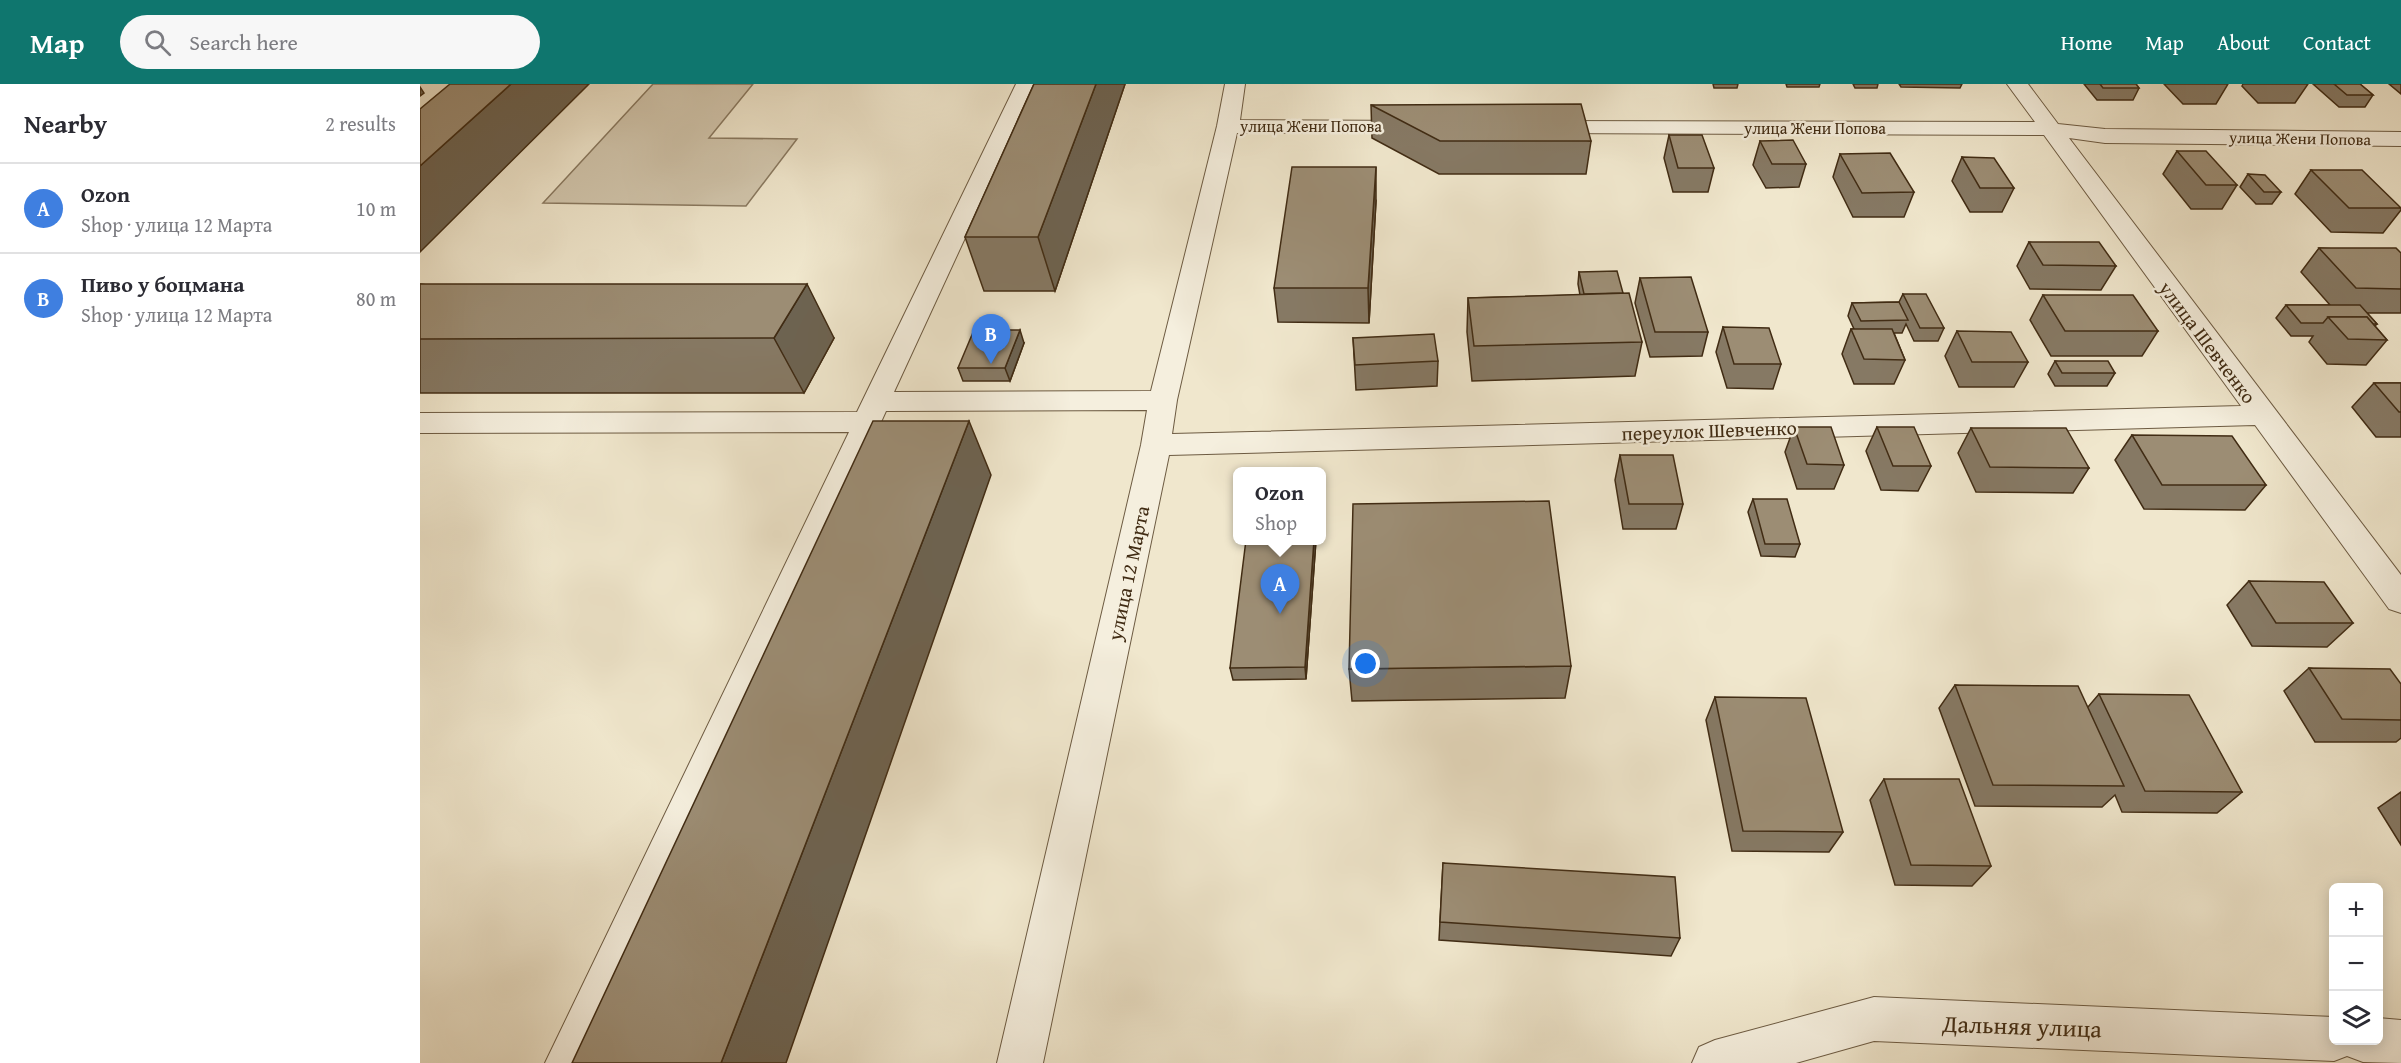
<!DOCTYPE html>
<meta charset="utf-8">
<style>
:root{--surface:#fff;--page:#f7f7f7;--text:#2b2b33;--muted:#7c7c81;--line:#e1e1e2;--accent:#0f766e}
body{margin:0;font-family:"Gentium Book Plus",serif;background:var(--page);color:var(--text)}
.controls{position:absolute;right:18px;bottom:18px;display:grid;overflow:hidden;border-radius:9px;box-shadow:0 3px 15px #0003}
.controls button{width:54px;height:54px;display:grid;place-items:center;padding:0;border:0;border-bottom:2px solid var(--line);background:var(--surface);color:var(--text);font:30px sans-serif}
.you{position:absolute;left:946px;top:580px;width:21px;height:21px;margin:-15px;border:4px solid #fff;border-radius:50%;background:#1a73e8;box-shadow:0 0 0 9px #1a73e833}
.badge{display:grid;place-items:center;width:39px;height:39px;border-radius:50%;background:var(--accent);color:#fff;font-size:20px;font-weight:700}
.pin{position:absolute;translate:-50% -50px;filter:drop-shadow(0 2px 3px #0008)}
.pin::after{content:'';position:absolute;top:32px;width:21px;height:18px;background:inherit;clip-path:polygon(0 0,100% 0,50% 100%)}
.popup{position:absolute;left:813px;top:383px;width:93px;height:78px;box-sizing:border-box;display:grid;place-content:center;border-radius:9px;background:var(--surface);filter:drop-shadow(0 2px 4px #0005);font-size:20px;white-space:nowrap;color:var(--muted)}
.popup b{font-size:22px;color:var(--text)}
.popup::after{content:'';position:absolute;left:50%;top:100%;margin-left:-12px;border:12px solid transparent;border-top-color:var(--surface)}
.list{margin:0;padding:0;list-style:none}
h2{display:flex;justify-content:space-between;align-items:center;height:78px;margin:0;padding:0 24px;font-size:26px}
h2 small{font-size:20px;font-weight:400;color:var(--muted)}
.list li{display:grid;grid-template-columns:39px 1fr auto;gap:18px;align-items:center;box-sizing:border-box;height:90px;padding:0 24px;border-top:2px solid var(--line)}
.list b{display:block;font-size:22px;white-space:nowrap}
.list p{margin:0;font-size:20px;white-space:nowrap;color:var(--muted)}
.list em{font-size:20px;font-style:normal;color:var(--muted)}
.icon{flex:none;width:33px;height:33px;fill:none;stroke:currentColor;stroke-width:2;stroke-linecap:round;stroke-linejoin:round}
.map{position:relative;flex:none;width:1981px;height:979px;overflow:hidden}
header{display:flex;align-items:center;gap:36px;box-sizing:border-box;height:84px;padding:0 30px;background:var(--accent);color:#fff}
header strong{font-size:28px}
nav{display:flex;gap:33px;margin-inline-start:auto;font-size:21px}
.search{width:420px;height:54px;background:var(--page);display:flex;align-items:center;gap:15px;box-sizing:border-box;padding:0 21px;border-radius:33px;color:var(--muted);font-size:22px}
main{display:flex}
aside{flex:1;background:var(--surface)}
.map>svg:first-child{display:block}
</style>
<header>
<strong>Map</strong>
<div class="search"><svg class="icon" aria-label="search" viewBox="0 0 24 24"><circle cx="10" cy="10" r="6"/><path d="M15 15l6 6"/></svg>Search here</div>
<nav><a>Home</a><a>Map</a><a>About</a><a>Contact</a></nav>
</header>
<main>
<aside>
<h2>Nearby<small>2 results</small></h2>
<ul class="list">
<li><span class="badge" style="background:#3f7fe0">A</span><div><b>Ozon</b><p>Shop · улица 12 Марта</p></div><em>10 m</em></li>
<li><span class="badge" style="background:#3f7fe0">B</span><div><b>Пиво у боцмана</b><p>Shop · улица 12 Марта</p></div><em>80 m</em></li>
</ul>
</aside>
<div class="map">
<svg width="1981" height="979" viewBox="0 0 1981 979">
<rect width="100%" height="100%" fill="#f0e7cd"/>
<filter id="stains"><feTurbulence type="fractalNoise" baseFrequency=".00333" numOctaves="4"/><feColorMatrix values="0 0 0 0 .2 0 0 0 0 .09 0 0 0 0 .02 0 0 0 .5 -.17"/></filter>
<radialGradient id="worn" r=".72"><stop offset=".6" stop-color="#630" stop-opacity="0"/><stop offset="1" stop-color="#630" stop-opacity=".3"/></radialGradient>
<path fill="#d2c7ae" stroke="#8a7a61" stroke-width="1.5" d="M 233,0 L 333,0 L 289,54 L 377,55 L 326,122 L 123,119 Z"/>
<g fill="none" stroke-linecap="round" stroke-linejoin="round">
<defs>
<g id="minor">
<path d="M 596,0 L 616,0 L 474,308 L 731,307 L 797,42 L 805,0 L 825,0 L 820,36 L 996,37 L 1004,38 L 1007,43 L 1004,48 L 996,49 L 817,49 L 757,316 L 752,350 L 1821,322 L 1624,51 L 1122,49 L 1114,48 L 1111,43 L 1114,38 L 1122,37 L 1615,38 L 1587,0 L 1608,0 L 1638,40 L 1685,45 L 1981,48 L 1981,62 L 1685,59 L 1649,54 L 1981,491 L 1981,529 L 1969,525 L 1835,341 L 749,371 L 623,979 L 577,979 L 721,361 L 727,326 L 466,327 L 171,979 L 125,979 L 429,348 L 0,349 L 0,329 L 437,328 Z"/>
<path d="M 1454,913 L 1914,933 L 1914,956 L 1958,956 L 1958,934 L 1981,936 L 1981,979 L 1943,978 L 1927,972 L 1914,977 L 1454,957 L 1376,979 L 1272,979 L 1279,963 L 1295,956 Z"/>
</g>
</defs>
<use href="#minor" stroke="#6d5b42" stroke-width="2"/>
<use href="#minor" fill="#f5efde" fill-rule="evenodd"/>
</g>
<g fill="#867964" stroke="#412c14" stroke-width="1.5">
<path d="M 614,0 L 705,0 L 635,207 L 564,207 L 545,153 Z"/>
<path d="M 1293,0 L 1318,0 L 1317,4 L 1294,4 Z"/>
<path d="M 1366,0 L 1400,0 L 1399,3 L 1367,3 Z"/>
<path d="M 1433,0 L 1458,0 L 1457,4 L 1435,4 Z"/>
<path d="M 1479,0 L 1542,0 L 1540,4 L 1481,3 Z"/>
<path d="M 1664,0 L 1716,0 L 1719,4 L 1713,16 L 1677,16 Z"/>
<path d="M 1744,0 L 1808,0 L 1796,20 L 1763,20 Z"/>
<path d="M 1823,0 L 1888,0 L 1875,19 L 1838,19 L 1822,2 Z"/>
<path d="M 1893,0 L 1940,0 L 1953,11 L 1945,23 L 1919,23 Z"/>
<path d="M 1969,0 L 1981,0 L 1981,10 Z"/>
<path d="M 951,21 L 1171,57 L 1166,90 L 1019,90 L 952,54 Z"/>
<path d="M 1249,51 L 1294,84 L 1288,108 L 1253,108 L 1244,74 Z"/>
<path d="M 1340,57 L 1386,80 L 1379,103 L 1346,104 L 1333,81 Z"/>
<path d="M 1757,67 L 1817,101 L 1802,125 L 1771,125 L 1743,90 Z"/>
<path d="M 1420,70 L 1494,108 L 1484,133 L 1433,133 L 1413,93 Z"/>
<path d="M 1542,73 L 1594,104 L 1582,128 L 1550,128 L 1532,97 Z"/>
<path d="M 1891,86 L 1981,124 L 1981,126 L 1963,149 L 1911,148 L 1875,110 Z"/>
<path d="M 1828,90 L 1861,108 L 1852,120 L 1836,120 L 1820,103 Z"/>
<path d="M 956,117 L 949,239 L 858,238 L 854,204 Z"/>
<path d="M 1609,158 L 1696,182 L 1681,206 L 1610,205 L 1597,182 Z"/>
<path d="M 1899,164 L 1981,169 L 1981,229 L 1947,229 L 1957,240 L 1955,242 L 1967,256 L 1946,281 L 1907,280 L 1889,258 L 1893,252 L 1871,252 L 1856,234 L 1866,221 L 1910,221 L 1881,188 Z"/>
<path d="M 1159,188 L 1203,209 L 1222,258 L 1215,292 L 1052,297 L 1047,248 L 1048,214 L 1160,211 L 1158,200 Z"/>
<path d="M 1220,194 L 1288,248 L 1282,272 L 1230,273 L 1215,219 Z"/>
<path d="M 0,200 L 414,254 L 384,309 L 0,309 Z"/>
<path d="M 1483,210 L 1524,244 L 1518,257 L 1494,257 L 1486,240 L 1482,249 L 1474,249 L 1485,276 L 1474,300 L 1434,300 L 1422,270 L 1431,245 L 1434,245 L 1428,232 L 1432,219 L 1479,218 Z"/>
<path d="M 1623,211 L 1738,247 L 1722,272 L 1631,272 L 1610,236 Z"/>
<path d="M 1303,243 L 1361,280 L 1353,305 L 1307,304 L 1296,268 Z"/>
<path d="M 1537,247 L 1608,278 L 1594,303 L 1539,303 L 1525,272 Z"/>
<path d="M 933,254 L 1018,277 L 1017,302 L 936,306 Z"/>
<path d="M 604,259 L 590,297 L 543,297 L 538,284 Z"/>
<path d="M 1635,277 L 1695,289 L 1687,302 L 1635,302 L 1628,290 Z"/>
<path d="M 1954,299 L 1981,299 L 1981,353 L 1956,353 L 1932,323 Z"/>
<path d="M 1374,343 L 1424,381 L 1414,405 L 1377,405 L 1365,368 Z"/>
<path d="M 1457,343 L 1511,382 L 1498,407 L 1461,406 L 1446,367 Z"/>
<path d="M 1551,344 L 1669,384 L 1653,409 L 1556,408 L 1538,369 Z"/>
<path d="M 1712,351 L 1846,401 L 1825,426 L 1724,425 L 1695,376 Z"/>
<path d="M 1200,371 L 1263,420 L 1256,445 L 1203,445 L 1195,396 Z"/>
<path d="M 1333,415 L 1380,460 L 1375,473 L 1341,472 L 1328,428 Z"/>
<path d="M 896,456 L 886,595 L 813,596 L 810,584 Z"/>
<path d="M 1829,497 L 1933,539 L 1907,563 L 1832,562 L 1807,521 Z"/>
<path d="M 1151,582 L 1145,614 L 932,617 L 929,585 Z"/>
<path d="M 1889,584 L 1981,600 L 1981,654 L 1976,658 L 1895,658 L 1864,607 Z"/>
<path d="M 1535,601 L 1668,623 L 1679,610 L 1822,708 L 1797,729 L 1702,728 L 1695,711 L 1682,723 L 1555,722 L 1519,624 Z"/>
<path d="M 1295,613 L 1423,748 L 1409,768 L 1312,767 L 1286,636 Z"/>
<path d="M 1464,695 L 1571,782 L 1552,802 L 1475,801 L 1450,716 Z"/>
<path d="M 1981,708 L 1981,761 L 1958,724 Z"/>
<path d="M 1023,779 L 1260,854 L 1251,872 L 1019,856 Z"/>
</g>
<g fill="#6d6351" stroke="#412c14" stroke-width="1.5">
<path d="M 91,0 L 169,0 L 0,168 L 0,82 Z"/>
<path d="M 676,0 L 705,0 L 635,207 L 618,153 Z"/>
<path d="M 0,3 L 4,9 L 0,12 Z"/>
<path d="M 956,83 L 956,117 L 949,239 L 948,204 Z"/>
<path d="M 387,200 L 414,254 L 384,309 L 354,254 Z"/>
<path d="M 600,246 L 604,259 L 590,297 L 585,284 Z"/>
<path d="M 549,337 L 571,391 L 366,979 L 301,979 Z"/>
<path d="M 894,456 L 896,456 L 886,595 L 885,583 Z"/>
</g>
<g fill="#9c8d74" stroke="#412c14" stroke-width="1.5">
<path d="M 30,0 L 91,0 L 0,82 L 0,25 Z"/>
<path d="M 614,0 L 676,0 L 618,153 L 545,153 Z"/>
<path d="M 1680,0 L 1716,0 L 1719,4 L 1683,4 Z"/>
<path d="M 1914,0 L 1940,0 L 1953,11 L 1927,11 Z"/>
<path d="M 1161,20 L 1171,57 L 1020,57 L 951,21 Z"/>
<path d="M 1249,51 L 1282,51 L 1294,84 L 1258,84 Z"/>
<path d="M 1373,56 L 1386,80 L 1352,80 L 1340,57 Z"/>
<path d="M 1757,67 L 1786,67 L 1817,101 L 1786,101 Z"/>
<path d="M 1470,69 L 1494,108 L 1442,109 L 1420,70 Z"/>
<path d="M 1542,73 L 1574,74 L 1594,104 L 1560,104 Z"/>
<path d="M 872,83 L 956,83 L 948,204 L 854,204 Z"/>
<path d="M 1891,86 L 1942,86 L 1981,124 L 1929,124 Z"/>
<path d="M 1828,90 L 1845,91 L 1861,108 L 1844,108 Z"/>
<path d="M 1609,158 L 1679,158 L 1696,182 L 1623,181 Z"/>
<path d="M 1899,164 L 1976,164 L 1981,169 L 1981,205 L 1936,204 Z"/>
<path d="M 1197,187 L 1203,209 L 1164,210 L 1159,188 Z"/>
<path d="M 1271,193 L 1288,248 L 1235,248 L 1220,194 Z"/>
<path d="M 0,200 L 387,200 L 354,254 L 0,255 Z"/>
<path d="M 1209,209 L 1222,258 L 1054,262 L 1048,214 Z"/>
<path d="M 1483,210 L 1506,210 L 1524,244 L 1500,244 Z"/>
<path d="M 1623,211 L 1713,211 L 1738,247 L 1645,247 Z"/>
<path d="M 1479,218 L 1488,236 L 1441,237 L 1432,219 Z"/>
<path d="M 1866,221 L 1940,221 L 1957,240 L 1953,240 L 1947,233 L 1908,233 L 1903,239 L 1881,239 Z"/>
<path d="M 1908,233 L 1947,233 L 1967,256 L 1928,255 Z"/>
<path d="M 1303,243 L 1349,244 L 1361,280 L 1314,280 Z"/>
<path d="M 1431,245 L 1472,245 L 1485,276 L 1444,275 Z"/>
<path d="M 554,246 L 600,246 L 585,284 L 538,284 Z"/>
<path d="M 1537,247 L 1591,248 L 1608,278 L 1552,278 Z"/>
<path d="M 1014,250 L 1018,277 L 935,281 L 933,254 Z"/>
<path d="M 1635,277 L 1688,277 L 1695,289 L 1642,289 Z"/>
<path d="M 1954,299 L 1981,299 L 1981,328 L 1979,328 Z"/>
<path d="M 453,337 L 549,337 L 301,979 L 152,979 Z"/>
<path d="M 1374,343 L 1411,343 L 1424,381 L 1387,380 Z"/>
<path d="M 1457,343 L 1494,343 L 1511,382 L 1473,382 Z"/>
<path d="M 1551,344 L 1646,344 L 1669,384 L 1570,383 Z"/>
<path d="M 1712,351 L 1812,352 L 1846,401 L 1742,401 Z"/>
<path d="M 1200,371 L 1253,371 L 1263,420 L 1209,420 Z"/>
<path d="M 1333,415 L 1367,415 L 1380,460 L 1345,460 Z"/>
<path d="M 1129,417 L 1151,582 L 929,585 L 933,420 Z"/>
<path d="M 826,456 L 894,456 L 885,583 L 810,584 Z"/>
<path d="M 1829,497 L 1904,498 L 1933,539 L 1856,539 Z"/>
<path d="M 1889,584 L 1970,585 L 1981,600 L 1981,636 L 1922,635 Z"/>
<path d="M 1535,601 L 1658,602 L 1704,702 L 1573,701 Z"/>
<path d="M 1679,610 L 1769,611 L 1822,708 L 1725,707 Z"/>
<path d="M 1295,613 L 1386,614 L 1423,748 L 1323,747 Z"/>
<path d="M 1464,695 L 1539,695 L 1571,782 L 1491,781 Z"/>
<path d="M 1023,779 L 1255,793 L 1260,854 L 1020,838 Z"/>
</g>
<g text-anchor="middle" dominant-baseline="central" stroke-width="5" stroke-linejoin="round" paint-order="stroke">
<g font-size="16" fill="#412c14" stroke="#f5efde">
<text x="891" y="42">улица Жени Попова</text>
<text x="1395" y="44">улица Жени Попова</text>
<text transform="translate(1880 54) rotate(1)">улица Жени Попова</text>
</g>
<g font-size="20" fill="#412c14" stroke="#f5efde">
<text transform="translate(1788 258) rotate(53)">улица Шевченко</text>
<text transform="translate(1289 346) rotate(-2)">переулок Шевченко</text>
<text transform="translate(708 489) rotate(-78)">улица 12 Марта</text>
</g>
<g font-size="24" fill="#412c14" stroke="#f5efde">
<text transform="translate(1602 942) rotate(2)">Дальняя улица</text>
</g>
</g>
<rect width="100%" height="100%" filter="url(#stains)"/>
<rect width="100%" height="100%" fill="url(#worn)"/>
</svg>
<div class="controls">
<button>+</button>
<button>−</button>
<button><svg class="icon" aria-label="layers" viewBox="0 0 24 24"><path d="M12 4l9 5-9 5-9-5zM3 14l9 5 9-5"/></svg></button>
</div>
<div class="you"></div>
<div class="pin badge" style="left:860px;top:530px;background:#3f7fe0">A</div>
<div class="popup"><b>Ozon</b>Shop</div>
<div class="pin badge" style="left:571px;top:280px;background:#3f7fe0">B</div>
</div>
</main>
